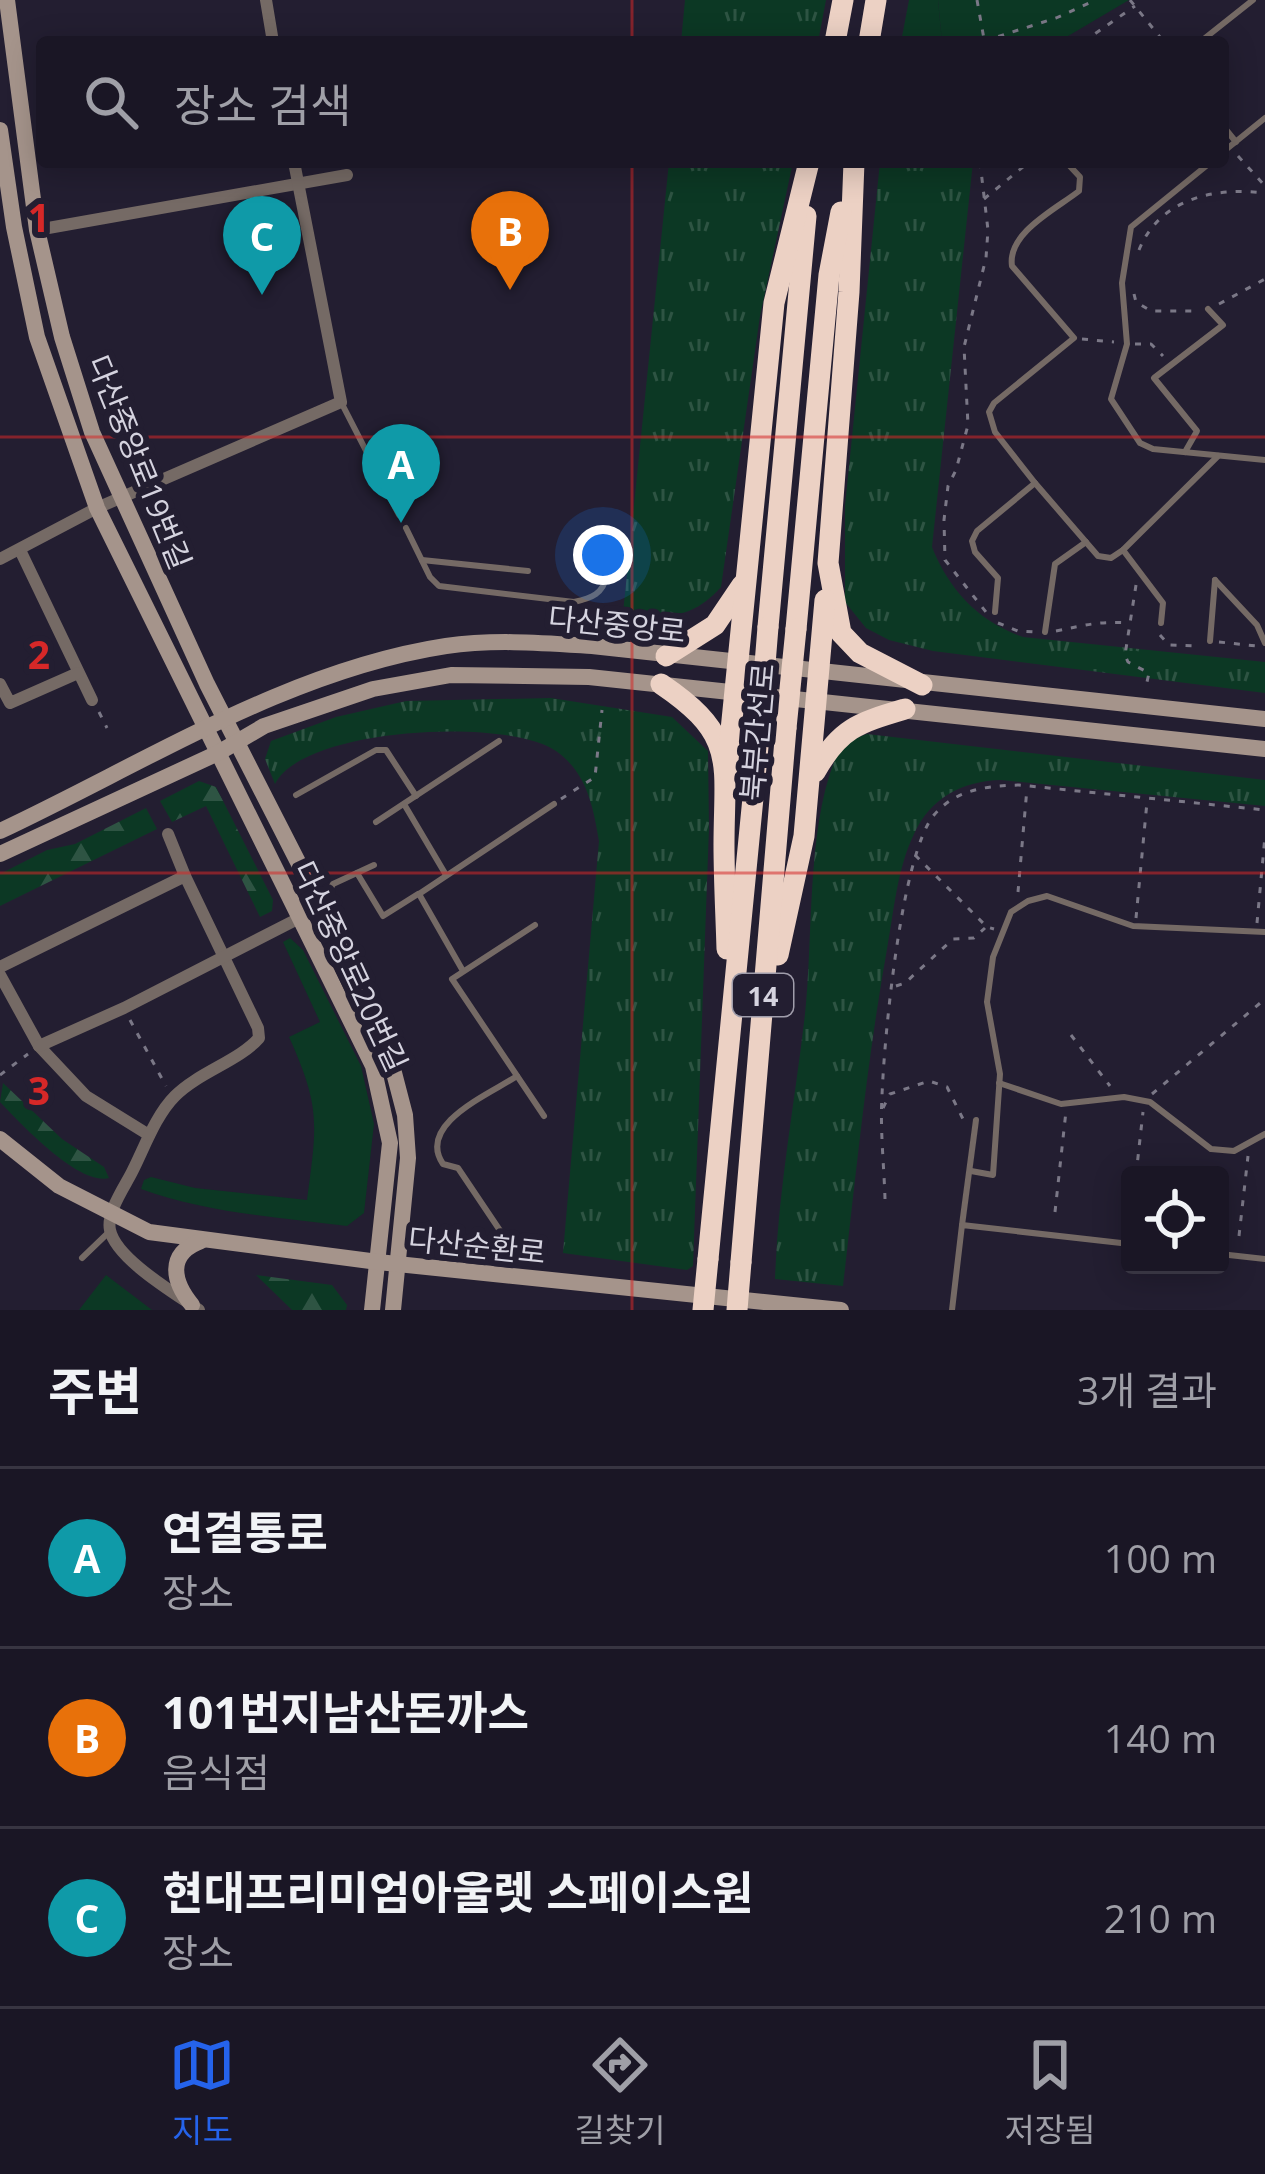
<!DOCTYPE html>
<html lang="ko">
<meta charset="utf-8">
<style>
:root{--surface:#1a1625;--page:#272332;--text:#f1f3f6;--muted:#9f9fa7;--line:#383542;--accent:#2563eb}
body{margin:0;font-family:"Open Sans","Noto Sans KR",sans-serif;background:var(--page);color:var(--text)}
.controls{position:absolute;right:36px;bottom:36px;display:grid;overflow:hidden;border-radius:12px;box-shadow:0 6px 30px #0003}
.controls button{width:108px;height:108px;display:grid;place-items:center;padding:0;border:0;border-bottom:3px solid var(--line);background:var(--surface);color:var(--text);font:60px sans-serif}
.you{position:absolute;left:603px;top:555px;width:42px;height:42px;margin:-30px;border:9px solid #fff;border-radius:50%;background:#1a73e8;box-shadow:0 0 0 18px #1a73e833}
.badge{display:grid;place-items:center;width:78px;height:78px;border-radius:50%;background:var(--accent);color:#fff;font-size:39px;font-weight:700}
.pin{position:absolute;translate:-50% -99px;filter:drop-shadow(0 3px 6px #0008)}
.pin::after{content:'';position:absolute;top:63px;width:42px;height:36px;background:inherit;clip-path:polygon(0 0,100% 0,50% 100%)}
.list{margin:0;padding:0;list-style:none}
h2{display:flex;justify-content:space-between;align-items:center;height:156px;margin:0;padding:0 48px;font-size:51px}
h2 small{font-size:39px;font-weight:400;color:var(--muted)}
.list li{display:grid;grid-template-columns:78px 1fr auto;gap:36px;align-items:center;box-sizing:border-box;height:180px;padding:0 48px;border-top:3px solid var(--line)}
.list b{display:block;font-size:45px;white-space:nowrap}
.list p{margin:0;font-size:39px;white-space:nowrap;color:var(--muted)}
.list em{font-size:39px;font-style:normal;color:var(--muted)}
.icon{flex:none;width:66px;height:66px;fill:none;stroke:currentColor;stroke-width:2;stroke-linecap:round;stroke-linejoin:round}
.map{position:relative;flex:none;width:1265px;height:1310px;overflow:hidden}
.search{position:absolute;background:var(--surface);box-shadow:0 6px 30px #0003;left:36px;right:36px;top:36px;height:132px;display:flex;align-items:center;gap:30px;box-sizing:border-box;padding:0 42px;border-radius:12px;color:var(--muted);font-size:45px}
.sheet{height:696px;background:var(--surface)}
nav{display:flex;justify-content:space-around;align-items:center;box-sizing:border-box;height:168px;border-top:3px solid var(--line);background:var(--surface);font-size:33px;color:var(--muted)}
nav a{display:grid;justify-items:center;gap:6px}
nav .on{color:var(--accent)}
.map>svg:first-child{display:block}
</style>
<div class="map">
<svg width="1265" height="1310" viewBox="0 0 1265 1310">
<defs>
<pattern id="grass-tufts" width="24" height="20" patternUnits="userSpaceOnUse" patternTransform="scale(3)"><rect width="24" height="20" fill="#0c3824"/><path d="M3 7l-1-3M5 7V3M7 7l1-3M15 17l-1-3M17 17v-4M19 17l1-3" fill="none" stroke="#2e5443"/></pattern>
<pattern id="forest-firs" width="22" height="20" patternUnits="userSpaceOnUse" patternTransform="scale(3)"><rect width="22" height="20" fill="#0c3824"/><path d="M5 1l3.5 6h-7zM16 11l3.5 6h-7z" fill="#2e5443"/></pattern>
</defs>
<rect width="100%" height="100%" fill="#231e31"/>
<g fill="url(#grass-tufts)">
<path d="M 685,0 L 826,0 L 818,42 L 681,42 Z"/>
<path d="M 909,0 L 938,0 L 942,42 L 901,42 Z"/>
<path d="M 669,162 L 793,162 L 760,316 L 721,587 C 688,623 667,615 623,613 Z"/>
<path d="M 880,162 L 973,162 L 932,547 C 949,590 979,622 1023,637 L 1265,662 L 1265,693 L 933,651 L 889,640 L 866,628 L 845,602 L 845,506 Z"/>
<path d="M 551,698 L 672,717 L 708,751 L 709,828 L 693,1266 L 687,1270 L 563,1253 L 599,841 C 593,806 587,773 556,751 C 507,717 303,727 275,784 L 265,759 L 271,741 L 336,717 L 406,701 Z"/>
<path d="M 867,734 L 1265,780 L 1265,806 L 1001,780 C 963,781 931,797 914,834 C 897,869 894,911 887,949 C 867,1061 856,1173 843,1286 L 775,1279 C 778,1190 795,1102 805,1014 C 814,935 805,811 843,743 Z"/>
</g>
<g fill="url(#forest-firs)">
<path d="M 199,781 L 216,787 L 273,900 L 272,911 L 260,917 L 206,806 L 172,822 L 160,801 Z"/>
<path d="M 146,808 L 157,829 L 0,906 L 0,874 L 47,850 L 75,844 Z"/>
<path d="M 3,1083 L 62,1139 L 104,1167 L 109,1178 C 79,1186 21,1124 0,1102 Z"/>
<path d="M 256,1275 L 332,1285 L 347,1305 L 346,1310 L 292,1310 Z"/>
</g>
<g fill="#0c3824">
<path d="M 938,0 L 1129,0 L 1058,42 L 942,42 Z"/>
<path d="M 290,938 L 303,950 L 361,1066 L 374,1124 L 364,1213 L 347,1226 C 278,1217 206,1213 141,1189 L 144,1180 L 151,1177 L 195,1188 L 307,1200 C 317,1124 321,1108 289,1037 L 320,1022 L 283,942 Z"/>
<path d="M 106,1275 L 152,1310 L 79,1310 Z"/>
</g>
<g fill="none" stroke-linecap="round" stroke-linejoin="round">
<g stroke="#7b7887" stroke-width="3" stroke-dasharray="6 9" stroke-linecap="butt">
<path d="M 977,0 L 984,39"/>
<path d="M 1130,0 L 1164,42"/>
<path d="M 984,41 L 1056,18 L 1096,0"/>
<path d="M 1083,42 L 1135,6"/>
<path d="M 1238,156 L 1265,186"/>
<path d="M 980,162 L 988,230 L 986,258 L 964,347 L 968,425 L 956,470 L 948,486 L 944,520 L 945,560 L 986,612"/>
<path d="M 984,199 L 1029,162"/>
<path d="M 1139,250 C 1160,198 1215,187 1265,193"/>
<path d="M 1134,294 L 1136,302 L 1151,311 L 1199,311"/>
<path d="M 1219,304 L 1265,279"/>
<path d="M 1082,339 L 1114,342"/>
<path d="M 1135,344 L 1151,344 L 1163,356"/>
<path d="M 1136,585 L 1125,655 L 1128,662 L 1149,673 L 1147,682"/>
<path d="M 998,623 L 1018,631 L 1035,632"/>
<path d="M 1056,631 C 1087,625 1097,621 1130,623"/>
<path d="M 1160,635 L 1169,645 L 1199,646"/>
<path d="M 1219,642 L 1257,646"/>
<path d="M 99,712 L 107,728"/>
<path d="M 561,799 L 595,777 L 602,710"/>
<path d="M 915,855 L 987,927 L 994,929"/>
<path d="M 1018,892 L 1027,788"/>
<path d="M 1136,918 L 1147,802"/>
<path d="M 1257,923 L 1265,836"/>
<path d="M 896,986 L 905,983 L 953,939 L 974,938 L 985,928"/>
<path d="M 130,1020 L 166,1086"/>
<path d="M 1071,1035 L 1110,1086"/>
<path d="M 0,1075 L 28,1054"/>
<path d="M 1152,1094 L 1265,999"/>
<path d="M 883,1108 L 890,1094 L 929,1081 L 947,1087 L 965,1123"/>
<path d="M 1136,1175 L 1143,1112"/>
<path d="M 885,1199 C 884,1165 880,1130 882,1096 C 884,1039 901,855 934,815 C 956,789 987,786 1019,785 L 1265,810"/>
<path d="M 1055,1212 L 1066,1111"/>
<path d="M 1239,1236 L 1248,1156"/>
</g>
<g stroke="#756a65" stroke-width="6">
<path d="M 1200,42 L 1253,0"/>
<path d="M 1223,126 L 1236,142"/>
<path d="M 1223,152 L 1265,118"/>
<path d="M 1211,162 L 1131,227 L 1122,283 L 1127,344 L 1111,399 L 1140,443 L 1153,449 L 1265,460"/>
<path d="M 341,402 L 399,515"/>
<path d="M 1185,452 L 1197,431 L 1154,378 L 1223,325 L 1208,309"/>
<path d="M 1035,483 L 1098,556 L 1111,558 L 1123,550 L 1218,456"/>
<path d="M 406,528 L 430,577 L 439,586 L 574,602 C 592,598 603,594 607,575"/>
<path d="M 1123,550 L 1163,603 L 1161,623"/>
<path d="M 422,560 L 528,571"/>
<path d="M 1215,580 L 1257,625 L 1265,643"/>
<path d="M 995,612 L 998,578 L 975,552 L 972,541 L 977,531 L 1035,483 L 995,432 L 989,412 L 994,403 L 1074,338 L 1012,266 C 1007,233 1056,209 1079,191 L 1080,177 L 1066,162"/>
<path d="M 1045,632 L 1055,564 L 1086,542"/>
<path d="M 1210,641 L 1215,580"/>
<path d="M 296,795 L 376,750 L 386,750 L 416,796"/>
<path d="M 404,804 L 446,875"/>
<path d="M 376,822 L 499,741"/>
<path d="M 357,873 L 383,916 L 418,894"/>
<path d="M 322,904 L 333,884 L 374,865"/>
<path d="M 535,925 L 452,979 L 544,1116"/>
<path d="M 463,971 L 419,894 L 554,804"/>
<path d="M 999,1083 L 1061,1104 L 1124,1097 L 1150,1102 L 1211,1149 L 1234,1151 L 1265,1134"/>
<path d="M 971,1171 L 993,1175 L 1000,1074 L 987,1002 L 993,957 L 1011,912 L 1028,901 L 1047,896 L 1133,926 L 1265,932"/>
<path d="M 962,1225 L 976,1120"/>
<path d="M 501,1232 L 458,1168 L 443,1164 C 416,1124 490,1094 517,1076"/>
<path d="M 1220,1254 L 1265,1259"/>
<path d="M 82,1258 L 110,1231"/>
<path d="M 952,1310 L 962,1225 L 1130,1244"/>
</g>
<g stroke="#756a65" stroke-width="12">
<path d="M 266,0 L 273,42"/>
<path d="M 37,230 L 347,175"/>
<path d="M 20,550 L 92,700"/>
<path d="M 0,559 L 97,508 L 341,402 L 294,162"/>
<path d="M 0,684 L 10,703 L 78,673"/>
<path d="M 168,834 L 185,876"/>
<path d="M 0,967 L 185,876 L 258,1028 L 259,1038 C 239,1061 199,1072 175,1096 C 156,1115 145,1146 133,1170 C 126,1185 106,1212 110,1230 C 116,1259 176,1294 199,1310"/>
<path d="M 0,975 L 39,1046 L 86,1096 L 149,1135"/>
<path d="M 39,1046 L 124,1008 L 321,907"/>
</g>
<g stroke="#a5948b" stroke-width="16">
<path d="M 7,0 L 37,230 L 62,337 L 92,432 L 207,684 L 321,907 L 392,1065 L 405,1115 L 408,1158 L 393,1310"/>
<path d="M 0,130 L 14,227 L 37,337 L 97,508 L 373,1066 L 390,1143 L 372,1310"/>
<path d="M 0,831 C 143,764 288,670 446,646 C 494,639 544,643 592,646 L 1265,719"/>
<path d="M 0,854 L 218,753 L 264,726 L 373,689 L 451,675 L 589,677 L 1265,749"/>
<path d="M 0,1139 L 59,1186 L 149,1232 L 378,1262 L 841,1310"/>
<path d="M 192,1305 C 173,1282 166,1254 201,1241"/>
</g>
<g stroke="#ecd1c4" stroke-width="21">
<path d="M 835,42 L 843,0"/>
<path d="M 869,42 L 876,0"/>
<path d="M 854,162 L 849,292 L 828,563 L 841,633 L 860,653 L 922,685"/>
<path d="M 768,627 L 806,216"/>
<path d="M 796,629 L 829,275 L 841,212"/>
<path d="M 666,656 L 715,625 L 742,585"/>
<path d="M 661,684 C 738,736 724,762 724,845 C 724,880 726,914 727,949"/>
<path d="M 727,770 L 774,303 L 809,162"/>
<path d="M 815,772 C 840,728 858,723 905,709"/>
<path d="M 778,955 L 804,836 L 825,600"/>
<path d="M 708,1259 L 760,726"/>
<path d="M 741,1262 L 786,728"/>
</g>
<g stroke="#ecd1c4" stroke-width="21">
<path d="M 760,726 L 768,627"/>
<path d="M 786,728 L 796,629"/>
<path d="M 703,1310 L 708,1259"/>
<path d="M 737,1310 L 741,1262"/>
</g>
</g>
<path fill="none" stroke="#d62828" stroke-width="3" stroke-opacity="0.55" d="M 632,0 L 632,42M 632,162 L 632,1310M 0,437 L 1265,437M 0,873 L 1265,873"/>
<g text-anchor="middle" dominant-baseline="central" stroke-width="12" stroke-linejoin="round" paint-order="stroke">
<rect fill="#231e31" stroke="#a09dab" stroke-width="3" x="733" y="974" width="60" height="42" rx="9"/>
<g font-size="27" font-weight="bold" fill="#d5d3df">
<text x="763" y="995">14</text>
</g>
<g font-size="30" fill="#d5d3df" stroke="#231e31">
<text transform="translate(140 462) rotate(68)">다산중앙로19번길</text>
<text transform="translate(617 624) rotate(6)">다산중앙로</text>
<text transform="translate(757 732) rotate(-85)">북부간선로</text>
<text transform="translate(351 966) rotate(65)">다산중앙로20번길</text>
<text transform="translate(477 1245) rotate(6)">다산순환로</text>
</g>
</g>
<g font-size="39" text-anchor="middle" font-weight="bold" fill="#d62828" stroke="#231e31" stroke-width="12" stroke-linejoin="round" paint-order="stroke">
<text x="39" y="232">1</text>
<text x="39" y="669">2</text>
<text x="39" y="1105">3</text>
</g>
</svg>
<div class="controls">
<button><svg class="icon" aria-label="locate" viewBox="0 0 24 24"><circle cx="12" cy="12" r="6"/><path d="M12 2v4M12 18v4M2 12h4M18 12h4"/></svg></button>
</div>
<div class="you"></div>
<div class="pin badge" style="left:401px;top:523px;background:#0f9aa8">A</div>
<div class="pin badge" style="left:510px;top:290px;background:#e8710a">B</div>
<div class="pin badge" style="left:262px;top:295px;background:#0f9aa8">C</div>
<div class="search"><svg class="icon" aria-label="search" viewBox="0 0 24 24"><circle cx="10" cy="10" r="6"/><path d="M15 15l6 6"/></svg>장소 검색</div>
</div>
<section class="sheet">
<h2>주변<small>3개 결과</small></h2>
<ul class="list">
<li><span class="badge" style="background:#0f9aa8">A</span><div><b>연결통로</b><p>장소</p></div><em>100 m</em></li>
<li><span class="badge" style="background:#e8710a">B</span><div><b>101번지남산돈까스</b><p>음식점</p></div><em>140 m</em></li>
<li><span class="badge" style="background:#0f9aa8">C</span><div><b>현대프리미엄아울렛 스페이스원</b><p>장소</p></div><em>210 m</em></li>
</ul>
</section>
<nav>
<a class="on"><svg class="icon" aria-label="map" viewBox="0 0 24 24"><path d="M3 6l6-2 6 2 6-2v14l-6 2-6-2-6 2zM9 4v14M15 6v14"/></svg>지도</a>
<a><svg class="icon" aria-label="directions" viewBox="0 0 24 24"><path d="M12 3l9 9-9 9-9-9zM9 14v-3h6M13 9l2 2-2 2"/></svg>길찾기</a>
<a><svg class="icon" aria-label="saved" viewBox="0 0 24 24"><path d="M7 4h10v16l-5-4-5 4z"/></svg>저장됨</a>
</nav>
